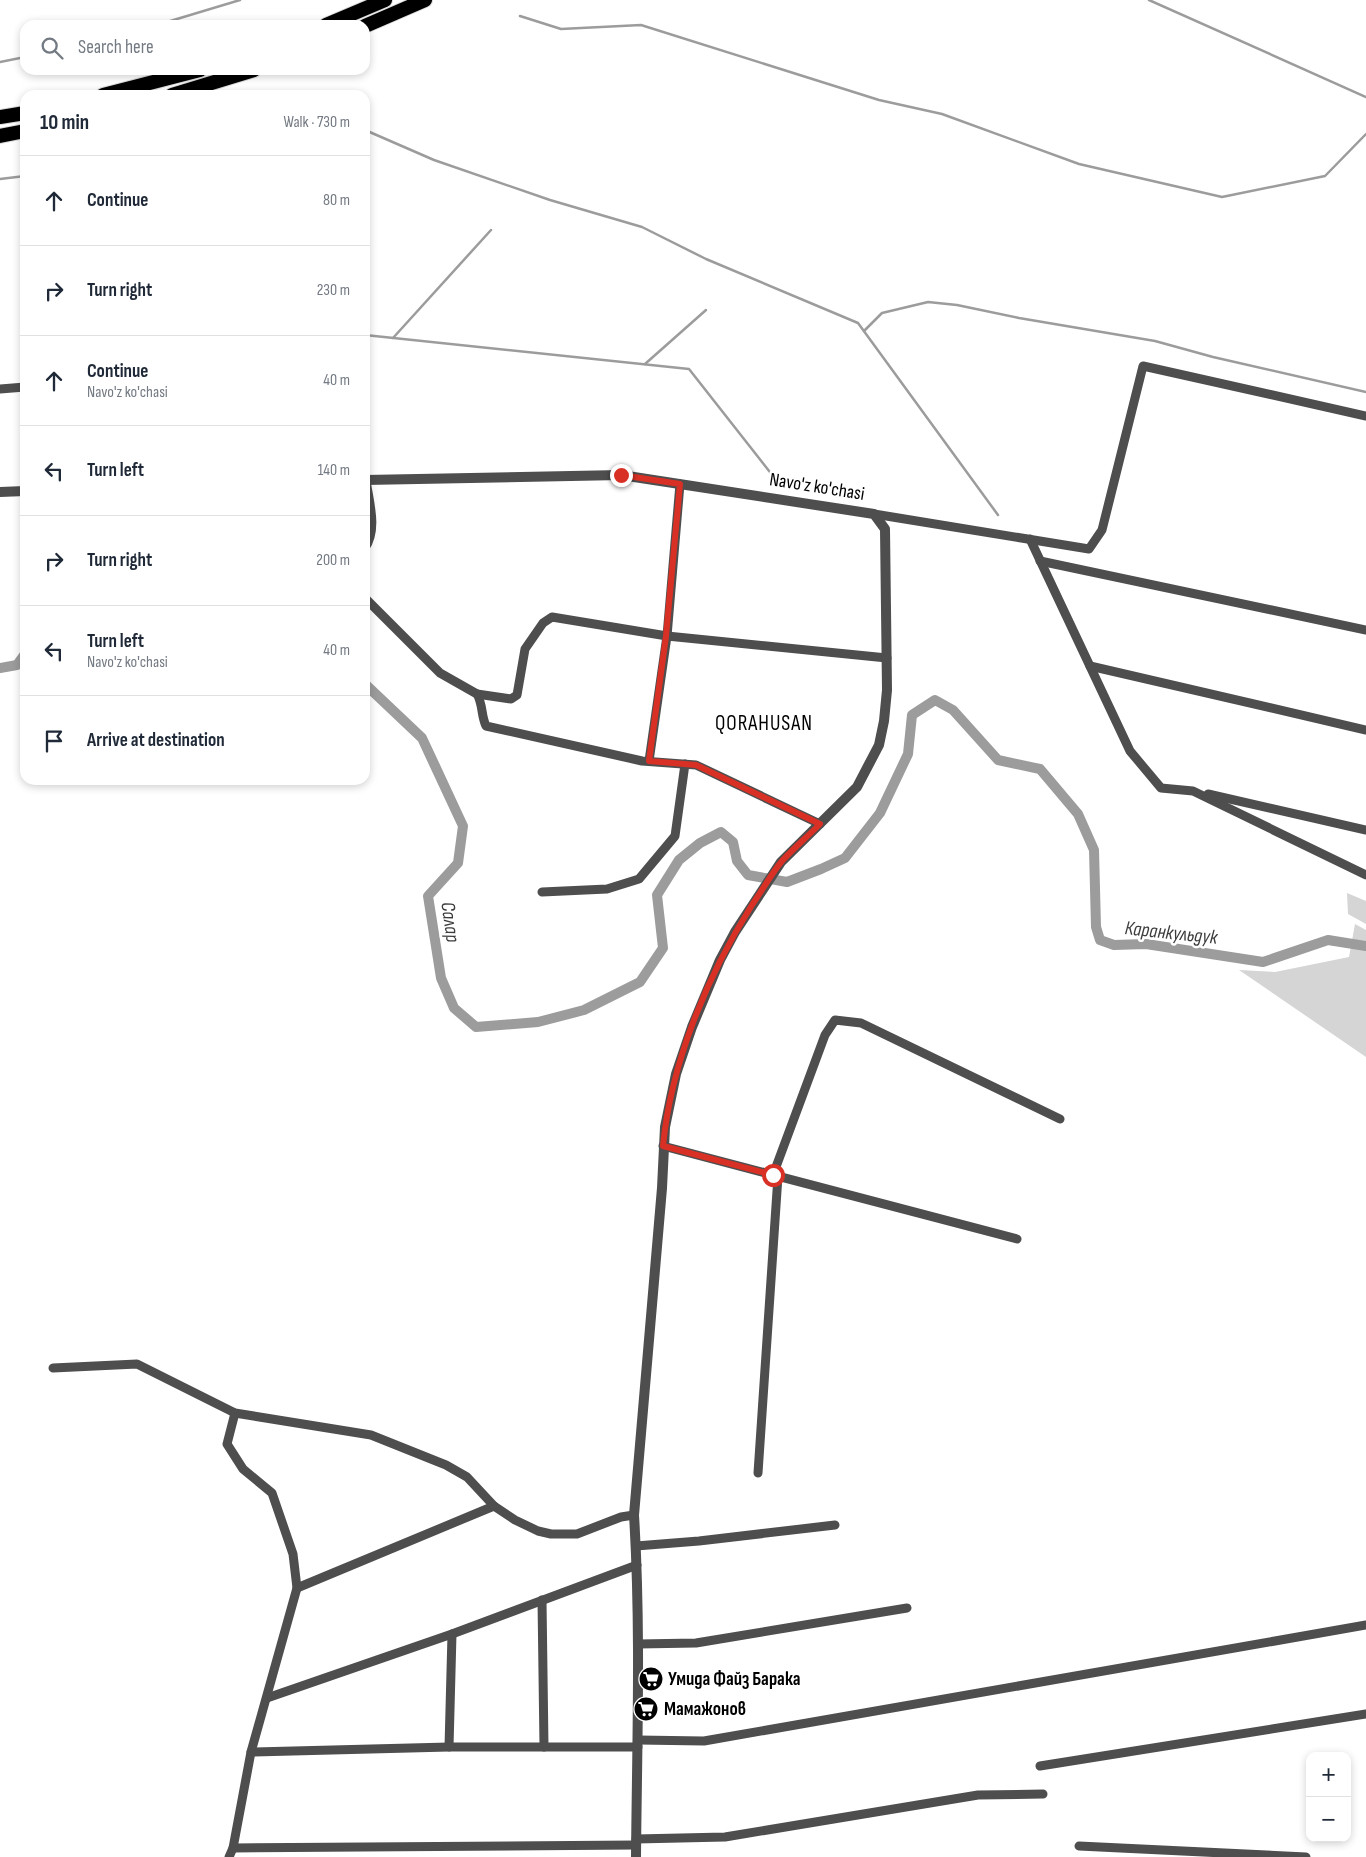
<!DOCTYPE html>
<meta charset="utf-8">
<style>
:root{--surface:#fff;--page:#f2f2f3;--text:#1f2937;--muted:#747a83;--line:#e0e1e3}
body{margin:0;font-family:"Sofia Sans Condensed",sans-serif;background:var(--page);color:var(--text)}
.controls{position:absolute;right:15px;bottom:15px;display:grid;overflow:hidden;border-radius:10px;box-shadow:0 2px 8px #0003}
.controls button{width:45px;height:45px;display:grid;place-items:center;padding:0;border:0;border-bottom:1px solid var(--line);background:var(--surface);color:var(--text);font:25px sans-serif}
.stop{position:absolute;width:15px;height:15px;margin:-11px;border:4px solid #d93025;border-radius:50%;background:#fff}
.stop.end{background:#d93025;border-color:#fff;box-shadow:0 1px 5px #0008}
.list{margin:0;padding:0;list-style:none}
h2{display:flex;justify-content:space-between;align-items:center;height:65px;margin:0;padding:0 20px;font-size:21px}
h2 small{font-size:16px;font-weight:400;color:var(--muted)}
.list li{display:grid;grid-template-columns:32px 1fr auto;gap:15px;align-items:center;box-sizing:border-box;height:90px;padding:0 20px;border-top:1px solid var(--line)}
.list b{display:block;font-size:19px;white-space:nowrap}
.list p{margin:0;font-size:16px;white-space:nowrap;color:var(--muted)}
.list em{font-size:16px;font-style:normal;color:var(--muted)}
.icon{flex:none;width:28px;height:28px;fill:none;stroke:currentColor;stroke-width:2;stroke-linecap:round;stroke-linejoin:round}
.map{position:relative;flex:none;width:1366px;height:1857px;overflow:hidden}
.search{position:absolute;background:var(--surface);box-shadow:0 2px 8px #0003;left:20px;top:20px;width:350px;height:55px;display:flex;align-items:center;gap:12px;box-sizing:border-box;padding:0 18px;border-radius:15px;color:var(--muted);font-size:19px}
.panel{position:absolute;background:var(--surface);box-shadow:0 2px 8px #0003;left:20px;top:90px;width:350px;height:695px;border-radius:15px}
.map>svg:first-child{display:block}
</style>
<div class="map">
<svg width="1366" height="1857" viewBox="0 0 1366 1857">
<rect width="100%" height="100%" fill="#fff"/>
<g fill="#d5d5d5">
<path d="M 1347,893 L 1366,901 L 1366,924 L 1348,914 Z"/>
<path d="M 1355,924 L 1366,930 L 1366,1057 L 1239,970 L 1275,972 L 1349,957 Z"/>
</g>
<g fill="none" stroke-linecap="round" stroke-linejoin="round">
<g stroke="#9c9c9c" stroke-width="2.5">
<path d="M 1149,0 L 1366,97"/>
<path d="M 520,16 L 561,29 L 641,25 L 879,100 L 942,114 L 1079,164 L 1222,197 L 1325,176 L 1366,134"/>
<path d="M 157,25 L 240,0"/>
<path d="M 0,62 L 25,57"/>
<path d="M 365,130 L 434,160 L 550,200 L 642,227 L 706,259 L 858,323 L 998,515"/>
<path d="M 0,179 L 25,176"/>
<path d="M 864,331 L 882,313 L 928,302 L 957,305 L 1019,318 L 1155,341 L 1213,357 L 1366,392"/>
<path d="M 365,335 L 689,369 L 773,476"/>
<path d="M 393,338 L 491,230"/>
<path d="M 645,364 L 706,310"/>
</g>
<g stroke="#9c9c9c" stroke-width="10">
<path d="M 0,668 L 17,665 L 25,654"/>
<path d="M 365,684 L 422,738 L 463,826 L 458,863 L 428,896 L 441,978 L 454,1008 L 476,1027 L 538,1022 L 584,1010 L 640,982 L 663,948 L 657,895 L 679,860 L 700,843 L 721,832 L 733,842 L 737,861 L 748,875 L 787,882 L 821,869 L 845,858 L 880,813 L 908,754 L 912,715 L 935,700 L 953,710 L 998,760 L 1040,769 L 1078,814 L 1094,850 L 1096,927 L 1100,940 L 1114,945 L 1146,944 L 1263,962 L 1328,940 L 1366,946"/>
</g>
<defs>
<g id="trunk">
<path d="M 326,25 L 385,0"/>
<path d="M 365,26 L 425,0"/>
<path d="M 103,95 L 200,70"/>
<path d="M 172,95 L 254,70"/>
<path d="M 0,117 L 25,113"/>
<path d="M 0,136 L 25,131"/>
</g>
</defs>
<use href="#trunk" stroke="#dbdbdb" stroke-width="16"/>
<g stroke="#4e4e4e" stroke-width="9">
<path d="M 0,389 L 25,387"/>
<path d="M 874,514 L 1089,549 L 1102,530 L 1143,366 L 1366,416"/>
<path d="M 1030,539 L 1130,751 L 1161,788 L 1193,791 L 1366,875"/>
<path d="M 365,548 C 378,529 369,502 366,480"/>
<path d="M 1040,561 L 1366,630"/>
<path d="M 365,598 L 440,673 L 477,694 C 483,704 481,716 486,726 L 642,761 L 696,765 L 820,824"/>
<path d="M 1090,666 L 1366,730"/>
<path d="M 477,694 L 511,699 L 517,695 L 525,649 L 543,623 L 552,617 L 667,636 L 887,658"/>
<path d="M 649,761 L 667,636 L 680,484"/>
<path d="M 1208,794 L 1366,830"/>
<path d="M 542,892 L 607,889 L 639,879 L 675,836 L 685,764"/>
<path d="M 663,1146 L 1017,1239"/>
<path d="M 773,1175 L 825,1035 L 835,1020 L 861,1023 L 1060,1119"/>
<path d="M 53,1368 L 137,1364 L 235,1413 L 371,1435 L 446,1465 L 467,1477 L 494,1506 L 515,1520 L 538,1531 L 551,1534 L 577,1534 L 621,1517 L 634,1515"/>
<path d="M 758,1473 L 778,1176"/>
<path d="M 636,1546 L 699,1541 L 835,1525"/>
<path d="M 297,1588 L 494,1506"/>
<path d="M 542,1600 L 544,1747"/>
<path d="M 638,1644 L 696,1643 L 907,1608"/>
<path d="M 267,1698 L 452,1634 L 637,1565"/>
<path d="M 638,1740 L 704,1741 L 1366,1625"/>
<path d="M 449,1747 L 452,1634"/>
<path d="M 251,1752 L 449,1747 L 638,1747"/>
<path d="M 1040,1766 L 1366,1714"/>
<path d="M 636,1839 L 725,1837 L 978,1795 L 1043,1794"/>
<path d="M 1079,1846 L 1306,1857"/>
<path d="M 233,1848 L 636,1845"/>
<path d="M 229,1857 L 233,1848 L 251,1752 L 297,1588 L 293,1554 L 272,1493 L 243,1469 L 227,1444 L 235,1413"/>
</g>
<g stroke="#4e4e4e" stroke-width="10">
<path d="M 365,480 L 621,475 L 874,514 L 885,529 L 887,690 L 884,721 L 879,745 L 857,787 L 781,862 L 735,932 L 720,960 L 692,1027 L 676,1074 L 665,1127 L 662,1188 L 634,1515 C 641,1629 637,1743 636,1857"/>
<path d="M 0,492 L 25,491"/>
</g>
<use href="#trunk" stroke="#000" stroke-width="14"/>
</g>
<g fill="none" stroke-linecap="round" stroke-linejoin="round">
<path stroke="#d93025" stroke-width="6" d="M 621,475 L 680,484 L 666,636 L 649,761 L 696,765 L 820,824 C 808,836 794,848 782,861 C 771,874 762,891 752,905 C 707,976 671,1063 663,1146 L 773,1175"/>
</g>
<defs>
<symbol id="supermarket-disc" viewBox="-11 -11 22 22"><circle r="9.5" fill="#000" stroke="#fff"/><path d="M-6-5.5h2.5l.6 2H6L4.5 2H-2.5L-4.4-4H-6ZM-1.5 3.2a1.3 1.3 0 1 0 .1 0ZM3 3.2a1.3 1.3 0 1 0 .1 0Z" fill="#fff"/></symbol>
</defs>
<g fill-rule="evenodd">
<use href="#supermarket-disc" x="637" y="1665" width="28" height="28"/>
<use href="#supermarket-disc" x="632" y="1695" width="28" height="28"/>
</g>
<g text-anchor="middle" dominant-baseline="central" stroke-width="5" stroke-linejoin="round" paint-order="stroke">
<g font-size="19" fill="#000" stroke="#fff">
<text transform="translate(817 487) rotate(9)">Navo'z ko'chasi</text>
</g>
<g font-size="19" font-weight="bold" fill="#000" stroke="#fff" text-anchor="start">
<text x="668" y="1679">Умида Файз Барака</text>
<text x="664" y="1709">Мамажонов</text>
</g>
<g font-size="20" font-style="italic" fill="#3d3d3d" stroke="#fff">
<text transform="translate(450 922) rotate(82)">Салар</text>
<text transform="translate(1171 933) rotate(6)">Каранкульдук</text>
</g>
<g font-size="21" letter-spacing="1" fill="#000" stroke="#fff">
<text x="764" y="723">QORAHUSAN</text>
</g>
</g>
</svg>
<div class="controls">
<button>+</button>
<button>−</button>
</div>
<div class="stop" style="left:773px;top:1175px"></div>
<div class="stop end" style="left:621px;top:475px"></div>
<div class="search"><svg class="icon" aria-label="search" viewBox="0 0 24 24"><circle cx="10" cy="10" r="6"/><path d="M15 15l6 6"/></svg>Search here</div>
<section class="panel">
<h2>10 min<small>Walk · 730 m</small></h2>
<ul class="list">
<li><svg class="icon" aria-label="ahead" viewBox="0 0 24 24"><path d="M12 20V5M6 11l6-6 6 6"/></svg><div><b>Continue</b></div><em>80 m</em></li>
<li><svg class="icon" aria-label="right" viewBox="0 0 24 24"><path d="M7 20v-9h11M14 6l5 5-5 5"/></svg><div><b>Turn right</b></div><em>230 m</em></li>
<li><svg class="icon" aria-label="ahead" viewBox="0 0 24 24"><path d="M12 20V5M6 11l6-6 6 6"/></svg><div><b>Continue</b><p>Navo'z ko'chasi</p></div><em>40 m</em></li>
<li><svg class="icon" aria-label="left" viewBox="0 0 24 24"><path d="M17 20v-9H6M10 6l-5 5 5 5"/></svg><div><b>Turn left</b></div><em>140 m</em></li>
<li><svg class="icon" aria-label="right" viewBox="0 0 24 24"><path d="M7 20v-9h11M14 6l5 5-5 5"/></svg><div><b>Turn right</b></div><em>200 m</em></li>
<li><svg class="icon" aria-label="left" viewBox="0 0 24 24"><path d="M17 20v-9H6M10 6l-5 5 5 5"/></svg><div><b>Turn left</b><p>Navo'z ko'chasi</p></div><em>40 m</em></li>
<li><svg class="icon" aria-label="arrive" viewBox="0 0 24 24"><path d="M6 21V4h12l-3 4 3 4H6"/></svg><div><b>Arrive at destination</b></div></li>
</ul>
</section>
</div>
